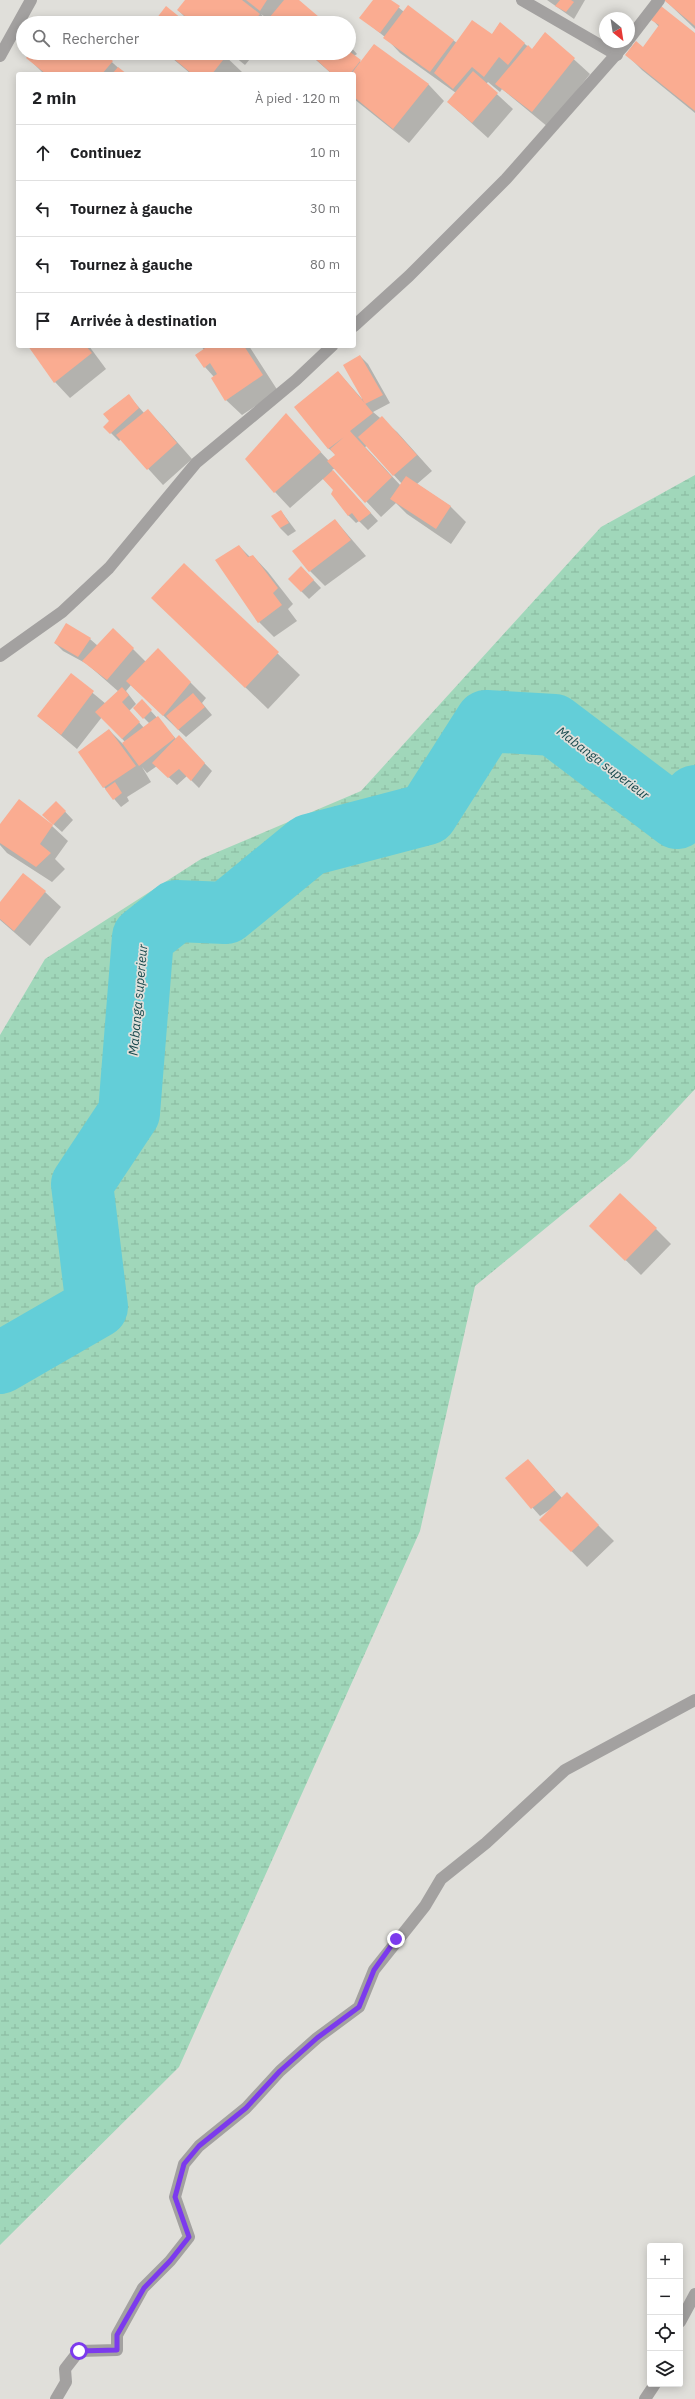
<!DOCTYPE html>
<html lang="fr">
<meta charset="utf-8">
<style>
:root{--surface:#fff;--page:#f2f2f2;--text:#202124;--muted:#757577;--line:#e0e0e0}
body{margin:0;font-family:"IBM Plex Sans",sans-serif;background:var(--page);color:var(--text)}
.controls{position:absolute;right:12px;bottom:12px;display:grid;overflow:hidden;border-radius:4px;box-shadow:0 2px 10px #0003}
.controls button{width:36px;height:36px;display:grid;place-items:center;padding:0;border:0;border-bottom:1px solid var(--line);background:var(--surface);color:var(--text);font:20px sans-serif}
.compass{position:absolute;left:599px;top:12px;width:36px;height:36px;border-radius:50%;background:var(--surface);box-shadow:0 2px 10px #0003;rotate:150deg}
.stop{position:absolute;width:12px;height:12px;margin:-9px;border:3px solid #7c3aed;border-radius:50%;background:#fff}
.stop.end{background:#7c3aed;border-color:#fff;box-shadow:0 1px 4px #0008}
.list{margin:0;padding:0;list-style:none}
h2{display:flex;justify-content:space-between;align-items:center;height:52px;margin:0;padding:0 16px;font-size:17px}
h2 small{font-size:13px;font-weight:400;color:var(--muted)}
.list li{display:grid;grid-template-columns:26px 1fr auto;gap:12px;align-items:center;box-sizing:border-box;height:56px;padding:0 16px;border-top:1px solid var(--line)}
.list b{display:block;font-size:15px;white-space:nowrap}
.list em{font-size:13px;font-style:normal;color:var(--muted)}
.icon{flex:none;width:22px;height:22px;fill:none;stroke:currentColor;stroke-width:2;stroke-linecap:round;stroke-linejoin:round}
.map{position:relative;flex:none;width:695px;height:2399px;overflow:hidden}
.search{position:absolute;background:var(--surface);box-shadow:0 2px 10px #0003;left:16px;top:16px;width:340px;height:44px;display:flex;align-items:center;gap:10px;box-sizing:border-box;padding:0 14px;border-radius:22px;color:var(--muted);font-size:15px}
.panel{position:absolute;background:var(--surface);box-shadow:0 2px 10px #0003;left:16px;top:72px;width:340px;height:276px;border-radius:4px}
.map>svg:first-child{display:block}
</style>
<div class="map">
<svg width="695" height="2399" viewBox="0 0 695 2399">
<defs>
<pattern id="wetland-marsh" width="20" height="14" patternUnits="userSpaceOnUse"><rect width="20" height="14" fill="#a0d7ba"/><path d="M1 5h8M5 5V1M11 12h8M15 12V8" fill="none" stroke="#89b89f"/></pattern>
</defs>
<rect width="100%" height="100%" fill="#e0dfda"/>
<path fill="url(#wetland-marsh)" d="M 695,475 L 695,1089 L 630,1159 L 475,1286 L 420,1531 L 179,2067 L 0,2245 L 0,1035 L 45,959 L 201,859 L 361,791 L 601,527 Z"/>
<g fill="#0003" fill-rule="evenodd">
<path d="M 187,0 L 298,0 L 324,23 L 273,23 L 261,14 L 268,23 L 191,23 L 178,10 Z"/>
<path d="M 374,0 L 390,0 L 404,12 L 408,7 L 457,43 L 492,35 L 500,23 L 532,50 L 545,33 L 590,74 L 548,127 L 502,89 L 500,92 L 488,82 L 486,84 L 513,109 L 488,138 L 448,102 L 456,93 L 400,53 L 385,37 L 361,18 Z"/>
<path d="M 547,0 L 585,0 L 574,19 Z"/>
<path d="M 695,0 L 695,29 L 666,1 L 666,0 Z"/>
<path d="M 59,19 L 64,23 L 56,23 Z"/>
<path d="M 652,19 L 695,35 L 695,113 L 642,70 L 626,54 L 643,48 L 659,27 Z"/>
<path d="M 349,45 L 357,54 L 354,56 L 361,62 L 374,45 L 429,85 L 444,101 L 409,143 L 354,99 L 354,74 L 332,74 L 308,53 L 349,53 Z"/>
<path d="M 31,53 L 102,53 L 125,74 L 44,74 L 28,58 Z"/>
<path d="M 166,53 L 222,53 L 242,72 L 240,74 L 191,74 Z"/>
<path d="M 230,53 L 255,53 L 245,65 Z"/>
<path d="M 29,346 L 89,346 L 106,369 L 70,398 L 55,382 Z"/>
<path d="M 201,346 L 249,346 L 278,391 L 242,415 L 226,400 L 214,377 L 205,367 L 204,350 Z"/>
<path d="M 360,356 L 368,364 L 390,403 L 373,412 L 397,432 L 432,471 L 417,484 L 450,506 L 466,522 L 451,544 L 407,514 L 396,503 L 381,517 L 335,468 L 332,470 L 378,521 L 368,530 L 359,521 L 356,523 L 348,515 L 335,490 L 323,479 L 290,508 L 275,492 L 286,415 L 329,461 L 336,455 L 328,448 L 338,372 L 362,399 ZM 367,446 L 402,484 L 401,486 L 365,447 Z"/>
<path d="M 128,395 L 144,413 L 148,411 L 163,426 L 192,459 L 163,485 L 121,439 L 119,441 L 105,427 Z"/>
<path d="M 281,511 L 296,531 L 288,536 L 280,528 Z"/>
<path d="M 335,520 L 366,556 L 325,586 L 310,571 Z"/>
<path d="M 239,546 L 250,557 L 253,556 L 268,572 L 293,604 L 288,609 L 297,621 L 274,637 L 259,622 Z"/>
<path d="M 184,564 L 300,675 L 268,709 L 152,598 Z"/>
<path d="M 301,567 L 321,588 L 309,599 L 289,579 Z"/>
<path d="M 113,629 L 146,662 L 173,665 L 206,698 L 202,703 L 212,715 L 186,737 L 131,685 L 126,691 L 136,704 L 129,711 L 144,728 L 150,724 L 134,708 L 142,701 L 176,739 L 179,737 L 212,771 L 199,788 L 187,776 L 177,785 L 157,766 L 147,773 L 142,767 L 151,782 L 127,797 L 129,801 L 121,807 L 104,787 L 109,730 L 123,744 L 125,742 L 102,717 L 77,749 L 38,716 L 71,675 L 106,704 L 119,692 L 87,664 L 63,651 L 55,643 L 90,639 L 98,646 Z"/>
<path d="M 56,802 L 73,820 L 62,832 L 52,823 Z"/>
<path d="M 0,826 L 52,826 L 68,841 L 55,859 L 65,869 L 52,882 L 7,853 L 0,845 Z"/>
<path d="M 45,892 L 61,907 L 30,946 L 0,920 L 0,904 Z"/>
<path d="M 656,1229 L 671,1244 L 641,1275 L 606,1241 Z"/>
<path d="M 528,1460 L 562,1498 L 567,1494 L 614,1541 L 587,1567 L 541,1520 L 554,1507 L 540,1516 L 506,1478 Z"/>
</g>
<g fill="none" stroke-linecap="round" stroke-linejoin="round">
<path stroke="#63ced8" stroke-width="62" d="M 0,1363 L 97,1307 L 82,1184 L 129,1113 L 143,937 L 176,911 L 226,913 L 309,845 L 427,814 L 486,721 L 554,725 L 677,818 L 695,796"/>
</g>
<g fill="#faac91">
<path d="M 185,0 L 242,0 L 260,14 L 252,23 L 194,23 L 177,10 Z"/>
<path d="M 246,0 L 267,0 L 260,11 Z"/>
<path d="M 284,0 L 299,0 L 326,23 L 275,23 L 269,18 Z"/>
<path d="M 373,0 L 391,0 L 400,6 L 380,33 L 359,18 Z"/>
<path d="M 560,0 L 571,0 L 574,2 L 566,12 L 555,6 Z"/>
<path d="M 665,0 L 695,0 L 695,26 L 665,1 Z"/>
<path d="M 408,5 L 454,40 L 430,72 L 383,38 Z"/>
<path d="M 166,6 L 187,23 L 153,23 Z"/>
<path d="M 661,6 L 695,33 L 695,111 L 625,55 L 636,41 L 643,47 L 659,25 L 651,20 Z"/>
<path d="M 472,20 L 492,34 L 500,22 L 525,43 L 508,65 L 499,57 L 484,77 L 472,67 L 453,89 L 434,73 Z"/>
<path d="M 545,32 L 575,58 L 532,112 L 495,84 L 528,45 L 532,49 Z"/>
<path d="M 374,44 L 429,84 L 393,129 L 354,97 L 354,74 L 351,74 Z"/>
<path d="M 349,51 L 361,60 L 350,74 L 332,74 L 309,53 L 349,53 Z"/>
<path d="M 30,53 L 103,53 L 113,61 L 102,74 L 46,74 L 26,58 Z"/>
<path d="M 167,53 L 224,53 L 227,55 L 212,74 L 192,74 Z"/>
<path d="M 118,67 L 127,74 L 112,74 Z"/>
<path d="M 473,71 L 498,93 L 472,123 L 447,102 Z"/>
<path d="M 28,346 L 86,346 L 92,353 L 54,383 Z"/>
<path d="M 208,346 L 244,346 L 263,375 L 225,401 L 211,378 L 217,374 L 210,363 L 204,368 L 195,355 Z"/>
<path d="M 360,355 L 383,395 L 365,404 L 343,365 Z"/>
<path d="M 338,371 L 373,413 L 350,431 L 392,477 L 365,503 L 327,461 L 335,455 L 330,449 L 344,437 L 328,449 L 294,407 Z"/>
<path d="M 129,394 L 139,408 L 110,434 L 103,427 L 109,421 L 103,414 Z"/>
<path d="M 148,409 L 177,443 L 147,470 L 116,435 Z"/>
<path d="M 286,413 L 321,452 L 274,493 L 245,459 Z"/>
<path d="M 382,416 L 417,455 L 393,476 L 358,437 Z"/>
<path d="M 333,470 L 371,513 L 359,522 L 352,513 L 348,516 L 331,494 L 333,490 L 323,479 Z"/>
<path d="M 406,476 L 451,506 L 436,529 L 390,499 Z"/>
<path d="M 281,510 L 289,523 L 280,528 L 271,516 Z"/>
<path d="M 335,519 L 351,540 L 309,572 L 292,551 Z"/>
<path d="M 239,545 L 248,557 L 253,555 L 278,588 L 273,593 L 282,605 L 258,623 L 215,560 Z"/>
<path d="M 184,563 L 279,652 L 245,688 L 151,598 Z"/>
<path d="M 301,566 L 314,580 L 301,592 L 288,579 Z"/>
<path d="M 66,623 L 91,638 L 78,657 L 54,643 Z"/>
<path d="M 113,628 L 134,648 L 107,680 L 82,661 Z"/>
<path d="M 158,648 L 191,682 L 163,716 L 126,681 Z"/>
<path d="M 71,673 L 94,691 L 61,735 L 37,716 Z"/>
<path d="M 122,687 L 129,695 L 122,702 L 140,722 L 122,739 L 95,712 Z"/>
<path d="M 193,693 L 205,707 L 178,730 L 166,716 Z"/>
<path d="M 142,699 L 152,710 L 143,719 L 133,708 Z"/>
<path d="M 158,716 L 175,738 L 139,766 L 122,743 Z"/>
<path d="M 109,729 L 136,766 L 103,788 L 78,752 Z"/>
<path d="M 179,735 L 205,763 L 191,781 L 179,769 L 168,778 L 152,763 Z"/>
<path d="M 115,782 L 122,793 L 113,800 L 105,789 Z"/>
<path d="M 19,799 L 53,825 L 40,844 L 51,853 L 36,867 L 0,843 L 0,824 Z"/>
<path d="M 56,801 L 66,811 L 53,825 L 42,815 Z"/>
<path d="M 23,873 L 46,891 L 14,931 L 0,919 L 0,902 Z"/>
<path d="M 620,1193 L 657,1228 L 625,1261 L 589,1226 Z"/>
<path d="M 528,1459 L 555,1490 L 531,1509 L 505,1478 Z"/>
<path d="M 567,1492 L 599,1525 L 571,1552 L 539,1520 Z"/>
</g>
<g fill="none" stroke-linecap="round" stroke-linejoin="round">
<g stroke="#a3a1a0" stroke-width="12">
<path d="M 522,0 L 617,55"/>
<path d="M 629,39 L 659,0"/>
<path d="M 0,56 L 31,0"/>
<path d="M 354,326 L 409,276 L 506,179 L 627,42"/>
<path d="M 0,656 L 62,612 L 109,568 L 196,463 L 296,380 L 332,346"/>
<path d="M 680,2322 L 695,2294"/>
<path d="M 56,2399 L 66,2382 L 65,2369 L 79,2351 L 117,2350 L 117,2335 L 143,2288 L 170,2261 L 189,2237 L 175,2197 L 184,2164 L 199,2146 L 246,2108 L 280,2071 L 317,2038 L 359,2007 L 374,1970 L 425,1906 L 441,1879 L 486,1843 L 565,1770 L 695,1700"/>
<path d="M 645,2399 L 655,2384"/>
</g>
</g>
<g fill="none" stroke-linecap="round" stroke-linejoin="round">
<path stroke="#7c3aed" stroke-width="5" d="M 79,2351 L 117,2350 L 117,2335 L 144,2288 L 170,2261 L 189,2237 L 175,2197 L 184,2164 L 199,2146 L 246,2108 L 280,2071 L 317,2038 L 359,2007 L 374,1970 L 396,1939"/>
</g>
<g text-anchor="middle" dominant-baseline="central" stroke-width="3.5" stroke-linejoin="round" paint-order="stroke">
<g font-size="13" font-style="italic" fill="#17484c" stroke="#e0dfda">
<text transform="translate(603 763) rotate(37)">Mabanga superieur</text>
<text transform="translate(138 1000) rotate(-85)">Mabanga superieur</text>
</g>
</g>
</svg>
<div class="controls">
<button>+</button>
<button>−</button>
<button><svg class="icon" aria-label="locate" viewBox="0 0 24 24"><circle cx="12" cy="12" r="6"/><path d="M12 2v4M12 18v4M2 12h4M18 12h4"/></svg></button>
<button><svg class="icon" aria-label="layers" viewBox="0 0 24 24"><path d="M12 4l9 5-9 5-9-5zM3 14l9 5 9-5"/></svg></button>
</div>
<svg class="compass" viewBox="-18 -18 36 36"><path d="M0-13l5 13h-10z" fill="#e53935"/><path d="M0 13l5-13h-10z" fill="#757577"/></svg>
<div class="stop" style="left:79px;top:2351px"></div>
<div class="stop end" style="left:396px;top:1939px"></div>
<div class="search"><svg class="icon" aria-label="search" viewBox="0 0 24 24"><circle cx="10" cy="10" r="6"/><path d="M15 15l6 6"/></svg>Rechercher</div>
<section class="panel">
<h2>2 min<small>À pied · 120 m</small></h2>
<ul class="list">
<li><svg class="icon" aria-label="ahead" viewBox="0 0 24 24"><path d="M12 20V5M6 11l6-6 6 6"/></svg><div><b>Continuez</b></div><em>10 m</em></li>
<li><svg class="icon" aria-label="left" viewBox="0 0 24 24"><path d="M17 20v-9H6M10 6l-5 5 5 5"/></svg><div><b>Tournez à gauche</b></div><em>30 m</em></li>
<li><svg class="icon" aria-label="left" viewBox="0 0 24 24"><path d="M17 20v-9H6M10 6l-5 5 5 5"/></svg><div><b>Tournez à gauche</b></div><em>80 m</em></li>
<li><svg class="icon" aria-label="arrive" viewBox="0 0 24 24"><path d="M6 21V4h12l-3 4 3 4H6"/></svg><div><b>Arrivée à destination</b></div></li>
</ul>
</section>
</div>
